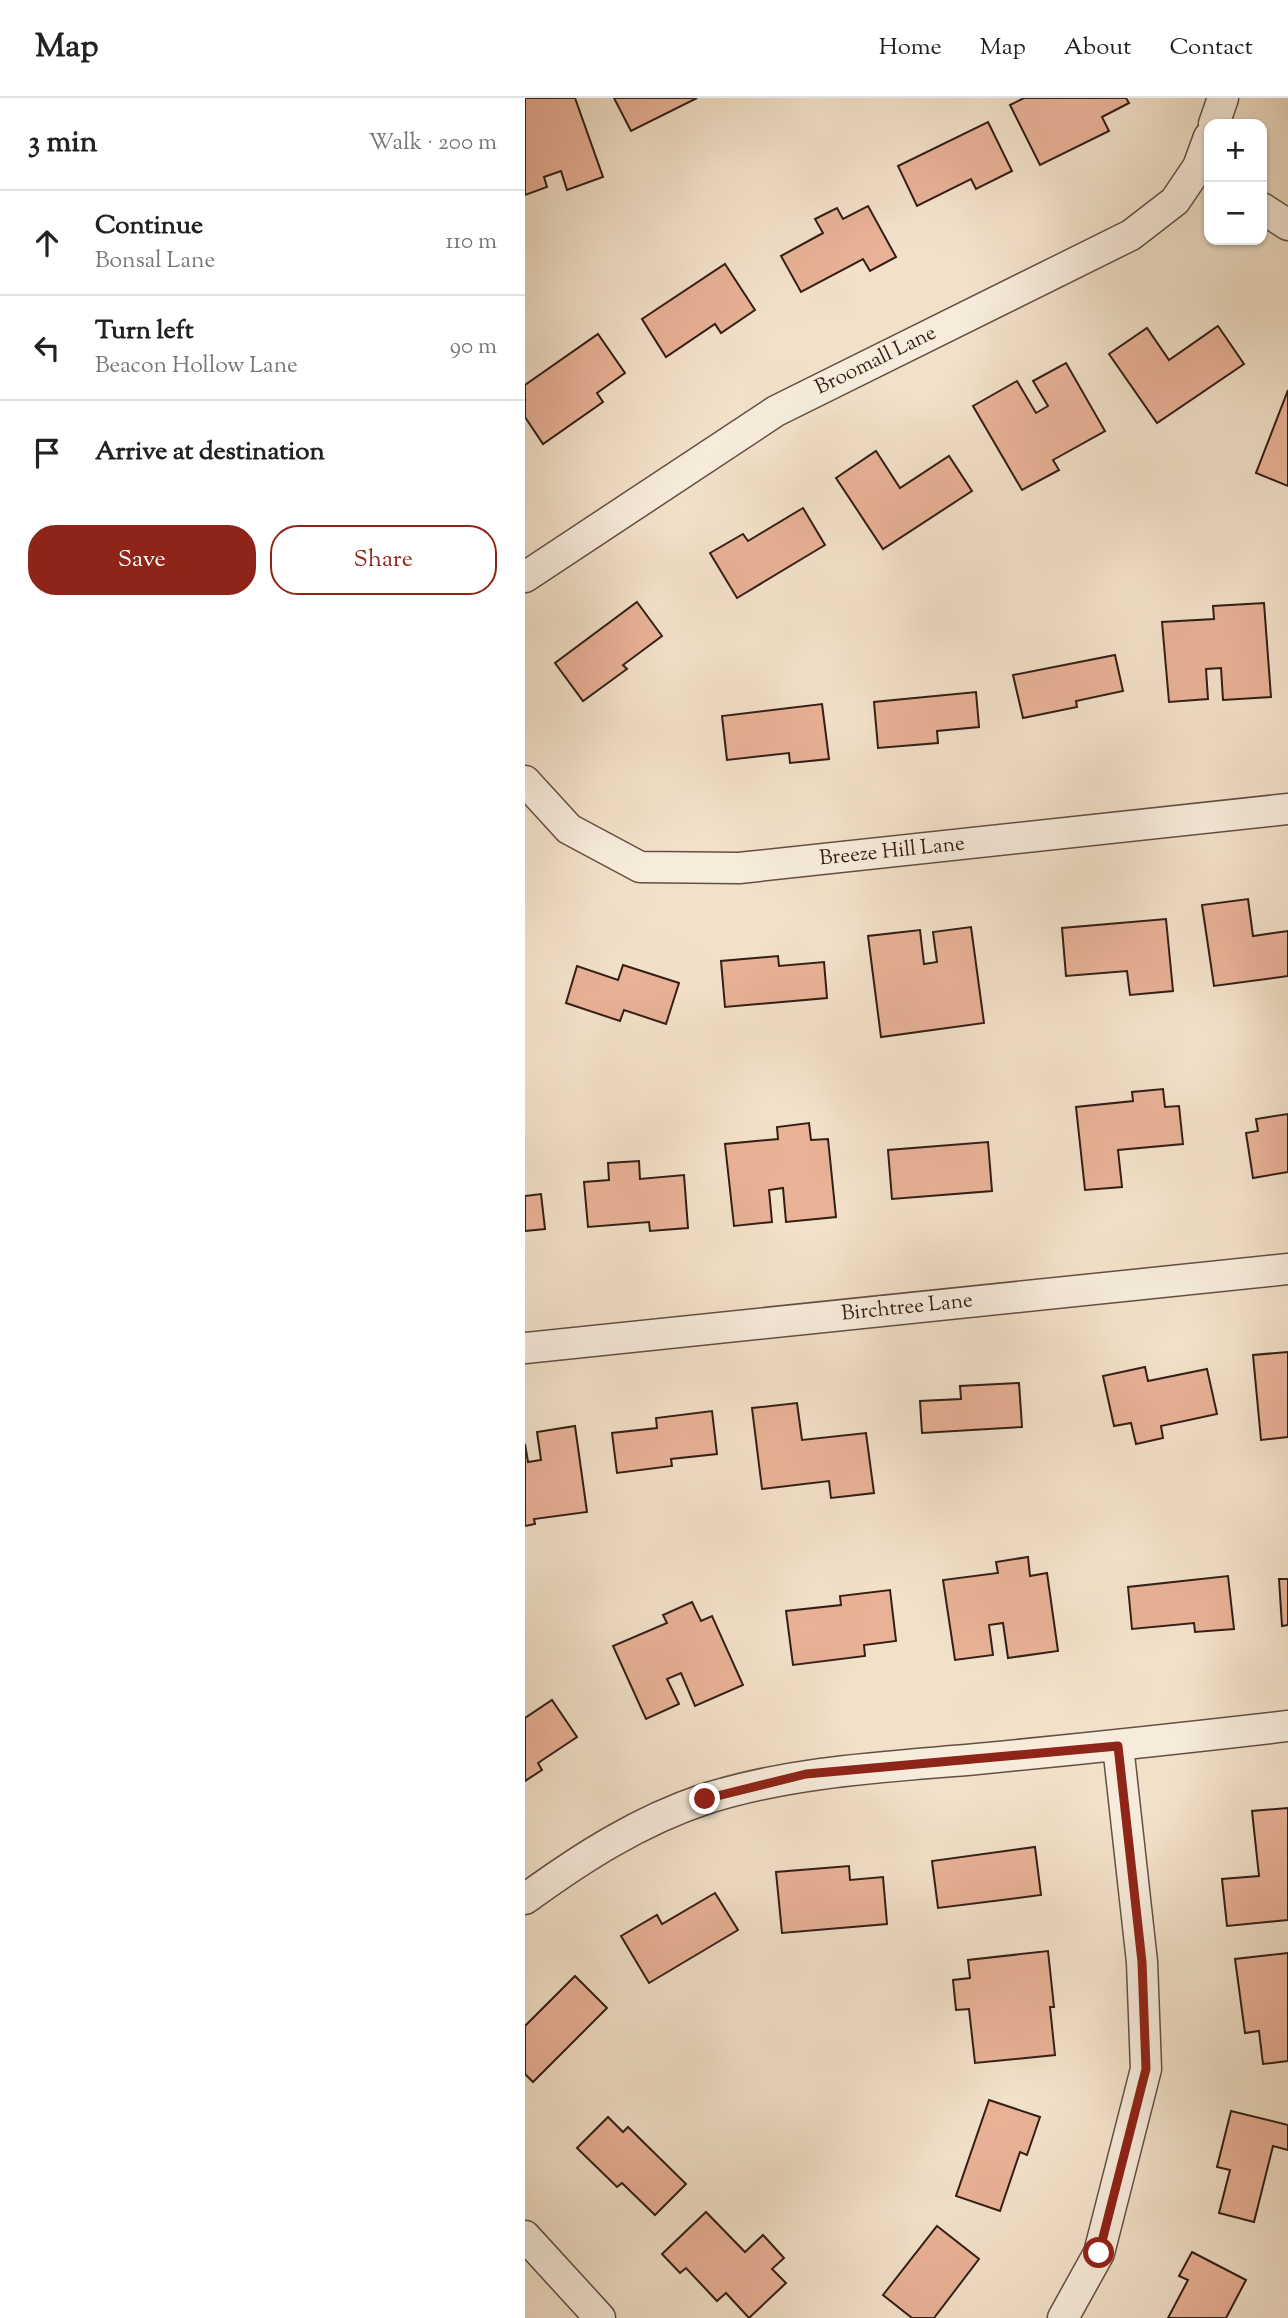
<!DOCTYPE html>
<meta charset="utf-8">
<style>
:root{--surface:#fff;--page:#f2f2f2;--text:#222;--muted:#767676;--line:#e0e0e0;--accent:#8f2418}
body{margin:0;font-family:"Sorts Mill Goudy",serif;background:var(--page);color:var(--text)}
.controls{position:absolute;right:21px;top:21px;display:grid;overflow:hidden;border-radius:14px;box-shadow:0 2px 5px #0004}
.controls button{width:63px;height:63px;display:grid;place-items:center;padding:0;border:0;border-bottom:2px solid var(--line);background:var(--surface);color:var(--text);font:35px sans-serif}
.stop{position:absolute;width:21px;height:21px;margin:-16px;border:5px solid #8f2418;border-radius:50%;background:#fff}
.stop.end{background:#8f2418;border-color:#fff;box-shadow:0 2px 7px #0008}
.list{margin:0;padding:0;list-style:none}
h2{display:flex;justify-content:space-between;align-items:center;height:91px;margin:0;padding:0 28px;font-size:30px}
h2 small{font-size:23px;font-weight:400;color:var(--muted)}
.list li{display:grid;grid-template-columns:46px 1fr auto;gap:21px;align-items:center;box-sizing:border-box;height:105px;padding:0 28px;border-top:2px solid var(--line)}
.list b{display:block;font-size:26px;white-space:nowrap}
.list p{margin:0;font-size:23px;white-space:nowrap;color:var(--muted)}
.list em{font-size:23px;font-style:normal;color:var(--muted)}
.actions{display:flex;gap:14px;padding:21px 28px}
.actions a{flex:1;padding:16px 0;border:2px solid var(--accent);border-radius:28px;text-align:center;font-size:24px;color:var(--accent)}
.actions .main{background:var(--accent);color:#fff}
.icon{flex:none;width:38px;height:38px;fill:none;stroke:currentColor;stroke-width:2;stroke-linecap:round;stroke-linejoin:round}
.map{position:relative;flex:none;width:763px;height:2220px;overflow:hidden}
header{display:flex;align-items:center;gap:42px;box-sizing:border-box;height:98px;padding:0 35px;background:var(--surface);border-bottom:2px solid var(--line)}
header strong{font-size:33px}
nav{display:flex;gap:38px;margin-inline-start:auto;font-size:24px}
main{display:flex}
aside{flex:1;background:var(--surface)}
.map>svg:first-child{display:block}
</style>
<header>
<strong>Map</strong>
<nav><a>Home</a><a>Map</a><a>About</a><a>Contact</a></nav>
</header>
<main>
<aside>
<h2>3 min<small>Walk · 200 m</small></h2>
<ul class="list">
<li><svg class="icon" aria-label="ahead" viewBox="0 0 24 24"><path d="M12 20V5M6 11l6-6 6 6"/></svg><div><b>Continue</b><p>Bonsal Lane</p></div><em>110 m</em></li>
<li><svg class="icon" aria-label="left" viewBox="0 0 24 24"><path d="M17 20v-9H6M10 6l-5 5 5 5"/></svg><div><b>Turn left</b><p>Beacon Hollow Lane</p></div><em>90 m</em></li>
<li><svg class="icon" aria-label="arrive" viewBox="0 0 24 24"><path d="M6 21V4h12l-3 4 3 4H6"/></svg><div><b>Arrive at destination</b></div></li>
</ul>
<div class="actions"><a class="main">Save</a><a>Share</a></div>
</aside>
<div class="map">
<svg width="763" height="2220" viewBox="0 0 763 2220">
<rect width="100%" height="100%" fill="#f2e1c9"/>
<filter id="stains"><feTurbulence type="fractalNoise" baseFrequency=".00286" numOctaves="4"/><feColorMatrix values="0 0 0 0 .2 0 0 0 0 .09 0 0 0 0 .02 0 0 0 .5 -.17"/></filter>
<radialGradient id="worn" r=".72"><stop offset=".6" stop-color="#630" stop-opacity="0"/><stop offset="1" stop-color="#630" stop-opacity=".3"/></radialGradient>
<g fill="#e9b297" stroke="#331e16" stroke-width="2">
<path d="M 0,0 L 50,0 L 78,79 L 42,92 L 36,73 L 19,79 L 22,89 L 0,97 Z"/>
<path d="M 89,0 L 172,0 L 106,33 Z"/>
<path d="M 499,0 L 601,0 L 604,5 L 577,19 L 584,33 L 515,67 L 485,7 Z"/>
<path d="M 463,24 L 487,73 L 451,91 L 446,81 L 392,108 L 373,68 Z"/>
<path d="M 343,108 L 371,159 L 345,173 L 338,161 L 276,194 L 256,158 L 298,135 L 290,121 L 312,110 L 318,121 Z"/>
<path d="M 200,166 L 230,212 L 196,235 L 190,226 L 141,259 L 117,221 Z"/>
<path d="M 693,228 L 719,266 L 632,325 L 584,256 L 622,230 L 644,262 Z"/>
<path d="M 73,236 L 100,275 L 72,295 L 78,304 L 18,346 L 0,319 L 0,287 Z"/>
<path d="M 541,265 L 580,333 L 528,362 L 534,372 L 497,392 L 448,308 L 492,283 L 511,315 L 523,308 L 508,283 Z"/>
<path d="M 763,292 L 763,388 L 731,375 Z"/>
<path d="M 351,353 L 375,390 L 424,358 L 447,393 L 358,451 L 311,380 Z"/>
<path d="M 278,410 L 300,447 L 212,500 L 185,455 L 218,436 L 223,443 Z"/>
<path d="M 112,504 L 137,538 L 98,567 L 102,571 L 58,603 L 30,565 Z"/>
<path d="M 739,505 L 746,599 L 698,602 L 696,570 L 681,571 L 683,601 L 644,604 L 637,524 L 689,521 L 688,508 Z"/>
<path d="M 590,557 L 598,593 L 551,603 L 552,609 L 498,620 L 488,577 Z"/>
<path d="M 451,594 L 454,629 L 412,633 L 413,645 L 353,650 L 349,604 Z"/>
<path d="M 297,606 L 304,661 L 265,665 L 264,655 L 202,662 L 197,618 Z"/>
<path d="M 723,801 L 728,838 L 763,833 L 763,878 L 689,888 L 677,807 Z"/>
<path d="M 641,821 L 648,893 L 605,897 L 602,873 L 541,878 L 537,830 Z"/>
<path d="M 446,829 L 459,925 L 356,939 L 343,838 L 395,832 L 399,866 L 412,864 L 408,834 Z"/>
<path d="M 253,858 L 254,868 L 299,864 L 302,900 L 200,909 L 196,863 Z"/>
<path d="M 98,867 L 154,885 L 141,926 L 99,912 L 95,923 L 41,905 L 52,868 L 93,882 Z"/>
<path d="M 638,991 L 640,1009 L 654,1008 L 658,1046 L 593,1052 L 597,1089 L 560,1092 L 551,1009 L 608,1003 L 607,994 Z"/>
<path d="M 763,1016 L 763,1074 L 728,1080 L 721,1035 L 733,1033 L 731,1021 Z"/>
<path d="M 284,1025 L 286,1042 L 303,1041 L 311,1119 L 261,1124 L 258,1090 L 244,1092 L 247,1124 L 209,1128 L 200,1046 L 253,1041 L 252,1029 Z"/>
<path d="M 463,1044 L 467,1093 L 367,1101 L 363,1052 Z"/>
<path d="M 114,1063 L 115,1081 L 159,1077 L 163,1130 L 125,1133 L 124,1124 L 63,1129 L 59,1084 L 84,1082 L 83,1065 Z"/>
<path d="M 16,1096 L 20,1131 L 0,1133 L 0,1098 Z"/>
<path d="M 763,1254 L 763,1339 L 736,1342 L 728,1257 Z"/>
<path d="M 620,1269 L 623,1283 L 682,1271 L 692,1316 L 636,1328 L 638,1340 L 611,1346 L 606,1325 L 589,1328 L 578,1278 Z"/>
<path d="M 494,1285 L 497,1329 L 397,1335 L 395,1303 L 436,1301 L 435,1288 Z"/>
<path d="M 272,1305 L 277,1342 L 341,1335 L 349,1395 L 306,1400 L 304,1383 L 237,1391 L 227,1310 Z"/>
<path d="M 187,1313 L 192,1356 L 146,1361 L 147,1368 L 92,1375 L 87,1335 L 132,1330 L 131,1320 Z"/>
<path d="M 50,1328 L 62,1414 L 9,1421 L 10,1426 L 0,1428 L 0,1346 L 3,1364 L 16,1362 L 12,1334 Z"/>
<path d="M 503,1459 L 505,1478 L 522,1475 L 533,1553 L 483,1560 L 478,1525 L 464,1527 L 468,1557 L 430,1562 L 418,1482 L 473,1475 L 471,1464 Z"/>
<path d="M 703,1478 L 709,1531 L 670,1534 L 669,1525 L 607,1531 L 603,1489 Z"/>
<path d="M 754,1481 L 763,1481 L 763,1527 L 757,1528 Z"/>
<path d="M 365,1492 L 371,1543 L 339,1547 L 340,1558 L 268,1567 L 261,1513 L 316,1507 L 315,1498 Z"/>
<path d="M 167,1504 L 176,1523 L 187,1518 L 218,1587 L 170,1608 L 156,1575 L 142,1581 L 154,1606 L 121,1621 L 88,1548 L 142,1525 L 138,1517 Z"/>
<path d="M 27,1602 L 52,1639 L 13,1665 L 17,1672 L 0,1683 L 0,1620 Z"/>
<path d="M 763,1710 L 763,1822 L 702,1828 L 697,1781 L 734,1778 L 727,1713 Z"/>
<path d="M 510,1749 L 516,1797 L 413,1810 L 407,1763 Z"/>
<path d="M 324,1768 L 325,1782 L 358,1779 L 362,1826 L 257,1835 L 251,1774 Z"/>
<path d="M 190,1795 L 213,1832 L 124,1885 L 96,1838 L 132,1817 L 137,1826 Z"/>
<path d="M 523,1853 L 529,1909 L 525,1909 L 530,1957 L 450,1965 L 444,1911 L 431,1912 L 428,1882 L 445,1880 L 443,1862 Z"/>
<path d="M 763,1855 L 763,1963 L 738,1966 L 734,1933 L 720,1935 L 710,1861 Z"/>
<path d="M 50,1878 L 82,1910 L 8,1984 L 0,1976 L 0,1928 Z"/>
<path d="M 464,2002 L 515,2019 L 502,2057 L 495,2054 L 475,2113 L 431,2098 Z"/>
<path d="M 706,2013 L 763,2027 L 763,2052 L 748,2048 L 729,2124 L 694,2115 L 705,2072 L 692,2069 Z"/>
<path d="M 83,2019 L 98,2034 L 103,2029 L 161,2086 L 130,2117 L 97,2085 L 92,2089 L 52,2050 Z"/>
<path d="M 181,2114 L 220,2154 L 238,2137 L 259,2160 L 247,2171 L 261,2185 L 224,2220 L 201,2195 L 192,2203 L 161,2170 L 155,2175 L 137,2156 Z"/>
<path d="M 412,2128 L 454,2161 L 409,2220 L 387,2220 L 358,2197 Z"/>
<path d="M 667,2154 L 721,2182 L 701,2220 L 643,2220 L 663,2182 L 654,2178 Z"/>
</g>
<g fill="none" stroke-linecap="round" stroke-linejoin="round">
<defs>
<g id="minor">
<path d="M 689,26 L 698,0"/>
<path d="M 737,110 L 763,127"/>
<path d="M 0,479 L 251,313 L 606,137 L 650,103 L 673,69 L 684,39"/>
<path d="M 0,683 L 44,731 L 115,769 L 214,770 L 763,711"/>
<path d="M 0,1250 L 763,1171"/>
<path d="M 0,1801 C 56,1760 114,1723 180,1701 C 268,1673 361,1669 452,1661 C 556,1651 659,1640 763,1628"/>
<path d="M 0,2138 L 75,2220"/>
<path d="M 538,2220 L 574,2155 L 621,1971 L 617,1864 L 593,1648"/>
</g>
</defs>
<use href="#minor" stroke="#634f43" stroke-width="33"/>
<use href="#minor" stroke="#f7ecdc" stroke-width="30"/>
</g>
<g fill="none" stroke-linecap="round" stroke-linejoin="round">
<path stroke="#8f2418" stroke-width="9" d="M 180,1701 L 281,1676 L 593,1648 L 617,1864 L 621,1971 L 574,2155"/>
</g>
<g text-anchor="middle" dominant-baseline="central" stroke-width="7" stroke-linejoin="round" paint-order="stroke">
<g font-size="21" fill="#331e16" stroke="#f7ecdc">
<text transform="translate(351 263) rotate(-26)">Broomall Lane</text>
<text transform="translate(367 754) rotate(-6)">Breeze Hill Lane</text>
<text transform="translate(382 1210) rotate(-6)">Birchtree Lane</text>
</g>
</g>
<rect width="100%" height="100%" filter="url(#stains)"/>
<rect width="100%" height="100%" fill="url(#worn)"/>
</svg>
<div class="controls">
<button>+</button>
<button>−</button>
</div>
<div class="stop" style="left:574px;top:2155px"></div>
<div class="stop end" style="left:180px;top:1701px"></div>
</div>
</main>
